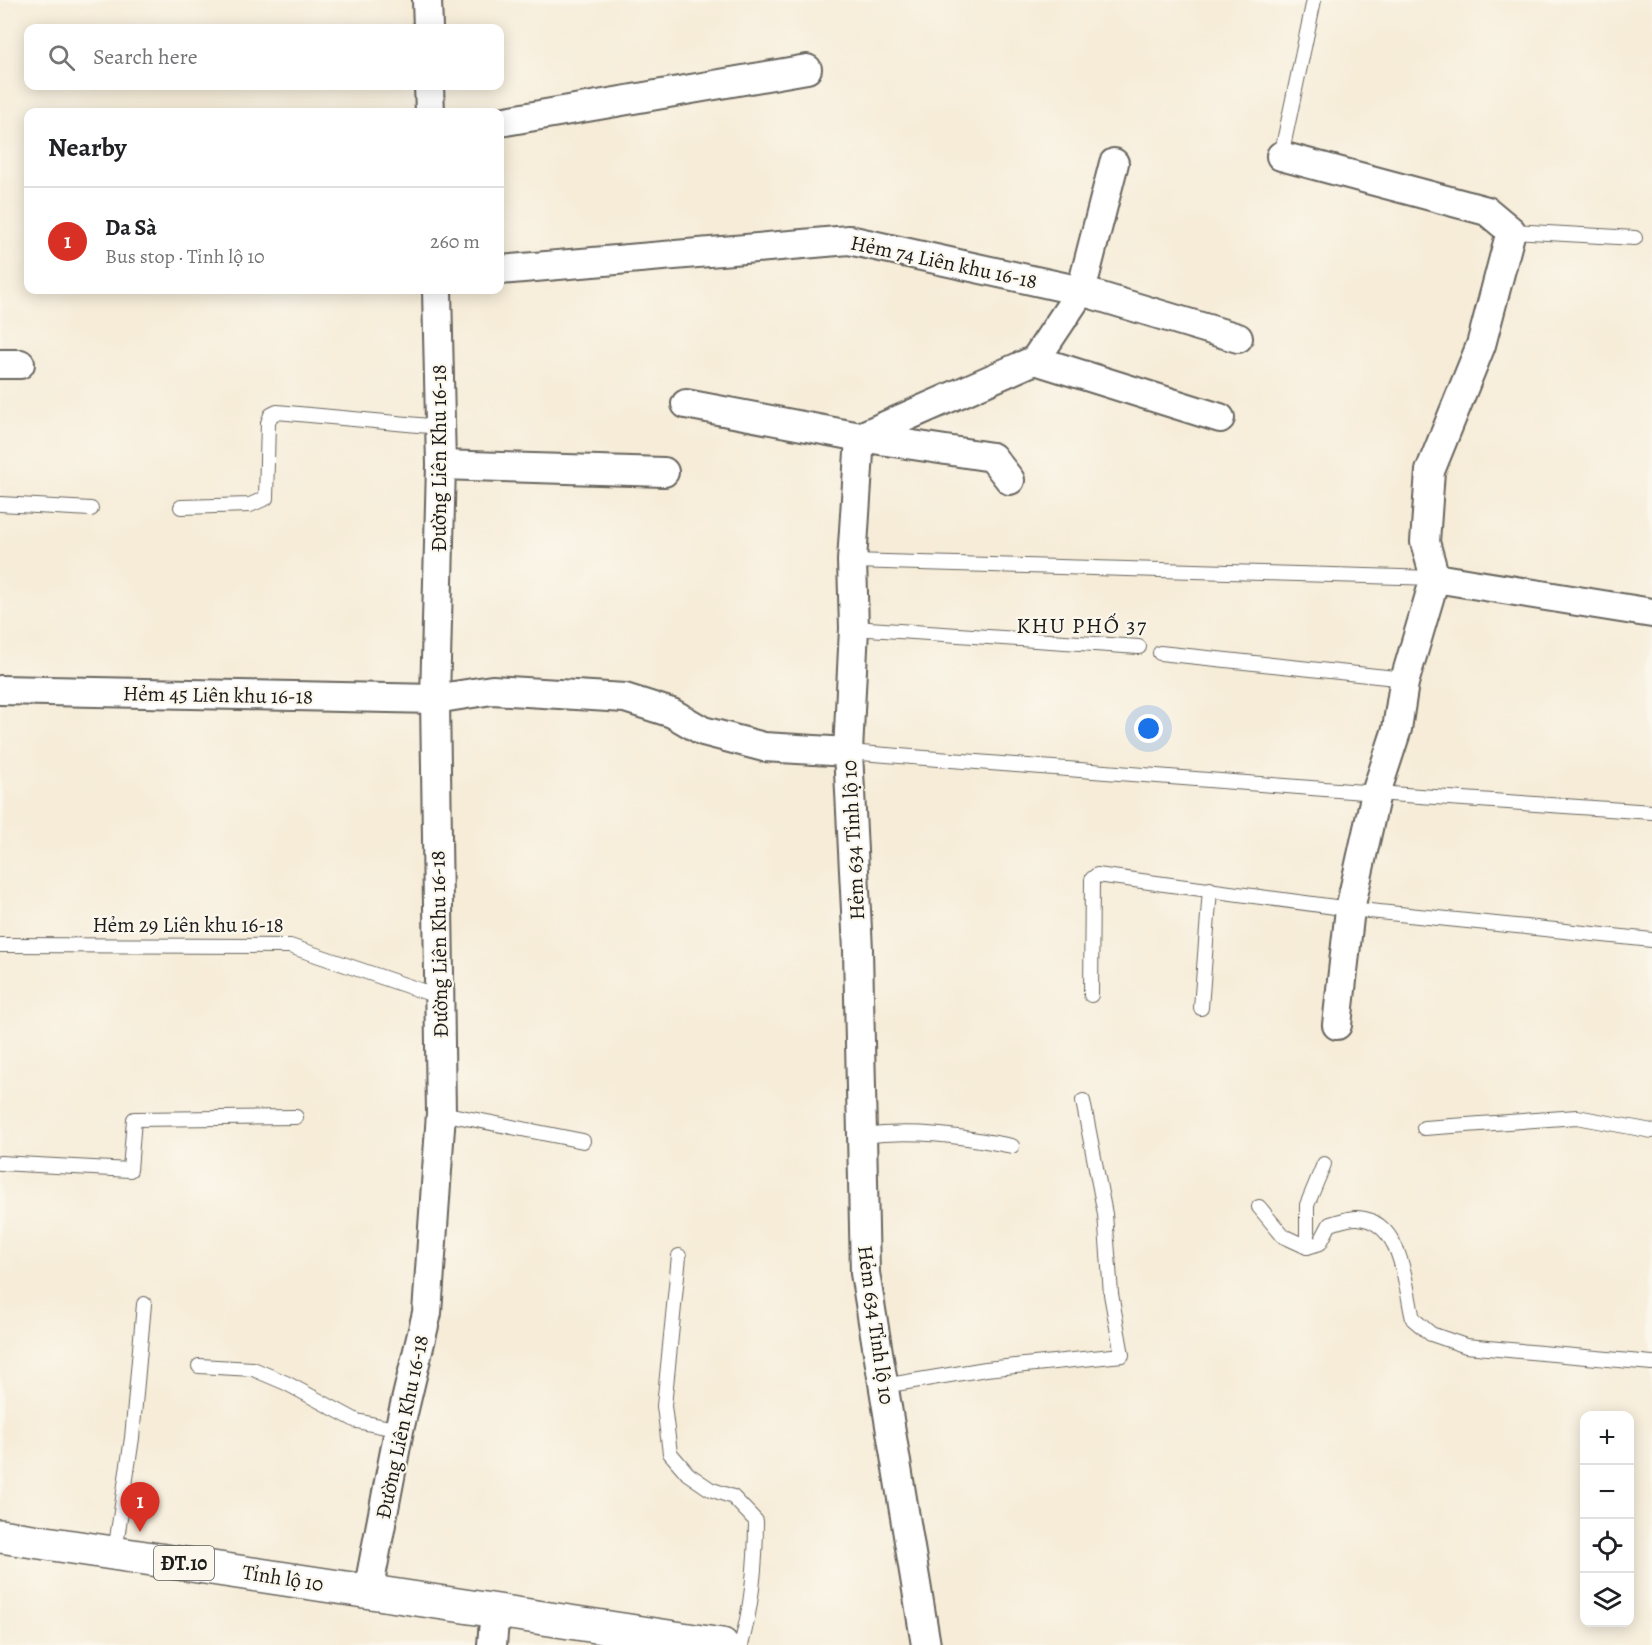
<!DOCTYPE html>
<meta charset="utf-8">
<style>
:root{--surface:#fff;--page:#f6f6f6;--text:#202124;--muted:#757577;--line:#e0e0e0;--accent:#d93025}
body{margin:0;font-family:Alegreya,serif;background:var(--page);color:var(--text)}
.controls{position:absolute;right:18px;bottom:18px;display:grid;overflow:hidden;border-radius:12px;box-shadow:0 3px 15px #0003}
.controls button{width:54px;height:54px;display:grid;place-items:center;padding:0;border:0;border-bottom:2px solid var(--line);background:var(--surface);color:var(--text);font:30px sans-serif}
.you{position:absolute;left:1149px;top:729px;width:21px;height:21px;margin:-15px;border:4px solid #fff;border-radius:50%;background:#1a73e8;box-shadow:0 0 0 9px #1a73e833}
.badge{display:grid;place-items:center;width:39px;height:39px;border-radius:50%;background:var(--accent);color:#fff;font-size:20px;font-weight:700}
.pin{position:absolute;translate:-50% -50px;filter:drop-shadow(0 2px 3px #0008)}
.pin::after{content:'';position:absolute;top:32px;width:21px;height:18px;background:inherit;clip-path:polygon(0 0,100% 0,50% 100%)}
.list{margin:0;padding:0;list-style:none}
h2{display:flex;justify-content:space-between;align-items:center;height:78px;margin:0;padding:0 24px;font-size:26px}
h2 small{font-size:20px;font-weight:400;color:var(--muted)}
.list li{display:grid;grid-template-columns:39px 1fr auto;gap:18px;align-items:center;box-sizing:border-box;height:108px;padding:0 24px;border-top:2px solid var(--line)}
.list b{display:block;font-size:22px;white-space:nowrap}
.list p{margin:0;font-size:20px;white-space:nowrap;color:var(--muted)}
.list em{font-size:20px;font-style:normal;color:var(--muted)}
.icon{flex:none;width:33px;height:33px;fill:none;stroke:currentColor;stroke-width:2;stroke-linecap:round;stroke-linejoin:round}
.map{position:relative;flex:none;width:1652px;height:1645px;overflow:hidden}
.search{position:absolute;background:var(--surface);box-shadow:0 3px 15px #0003;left:24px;top:24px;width:480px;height:66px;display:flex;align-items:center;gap:15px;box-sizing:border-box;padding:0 21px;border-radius:12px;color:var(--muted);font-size:22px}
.panel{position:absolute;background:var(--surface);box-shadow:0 3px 15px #0003;left:24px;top:108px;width:480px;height:186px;border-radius:12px}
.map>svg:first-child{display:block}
</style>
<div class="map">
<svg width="1652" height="1645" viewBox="0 0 1652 1645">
<rect width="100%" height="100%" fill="#fbf7ec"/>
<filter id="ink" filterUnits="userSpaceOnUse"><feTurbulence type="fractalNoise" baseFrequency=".0167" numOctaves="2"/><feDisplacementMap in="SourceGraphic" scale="12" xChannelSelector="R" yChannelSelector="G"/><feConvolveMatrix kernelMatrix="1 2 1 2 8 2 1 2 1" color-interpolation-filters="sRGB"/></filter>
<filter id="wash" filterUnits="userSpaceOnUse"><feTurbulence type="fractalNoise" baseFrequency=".008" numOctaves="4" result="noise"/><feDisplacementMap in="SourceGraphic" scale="24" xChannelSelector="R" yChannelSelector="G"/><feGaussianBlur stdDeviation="1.35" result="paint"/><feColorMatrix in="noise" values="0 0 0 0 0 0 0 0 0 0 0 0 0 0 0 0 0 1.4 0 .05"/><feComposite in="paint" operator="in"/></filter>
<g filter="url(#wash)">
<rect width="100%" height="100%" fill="#f6ecd8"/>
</g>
<g filter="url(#ink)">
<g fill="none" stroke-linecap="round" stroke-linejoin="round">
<defs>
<g id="service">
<path d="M 1281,156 L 1314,0"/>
<path d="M 1511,231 L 1635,238"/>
<path d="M 0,504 L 91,509"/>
<path d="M 181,507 L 250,505 L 266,498 L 268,423 L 271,415 L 277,412 L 440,427"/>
<path d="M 852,561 L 1435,578"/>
<path d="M 854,628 L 1139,647"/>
<path d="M 1160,653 L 1405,679"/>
<path d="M 848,752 L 1376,793 L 1652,812"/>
<path d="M 0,945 L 290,946 L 440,997"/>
<path d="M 1091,995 L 1092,879 L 1097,875 L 1350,909 L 1652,940"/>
<path d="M 1201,1008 L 1210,889"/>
<path d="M 441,1113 L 583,1141"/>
<path d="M 1424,1128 L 1577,1117 L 1652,1131"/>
<path d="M 862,1136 C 914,1129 961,1136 1012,1146"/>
<path d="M 0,1163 L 130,1170 L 134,1119 L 296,1117"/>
<path d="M 1259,1207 L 1283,1236 L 1307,1247 L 1320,1243 L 1330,1224 C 1338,1222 1349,1217 1358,1218 C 1403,1221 1405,1286 1413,1319 L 1431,1334 L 1466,1346 L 1652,1363"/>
<path d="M 1307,1247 L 1307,1205 L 1324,1164"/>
<path d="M 679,1256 L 664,1406 L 670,1453 L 688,1474 L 710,1489 L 733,1497 L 756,1521 C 756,1562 752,1605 741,1645"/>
<path d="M 199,1366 L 253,1369 L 286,1383 L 357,1421 L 399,1430"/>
<path d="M 883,1386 L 986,1369 L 1122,1355 L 1111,1294 L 1105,1214 L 1083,1101"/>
<path d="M 115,1552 L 132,1438 L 144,1304"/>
</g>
<g id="minor">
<path d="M 427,0 L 428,28"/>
<path d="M 429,86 L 430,112"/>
<path d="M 500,122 L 807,69"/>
<path d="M 1281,156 L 1487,211 L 1511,231 L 1481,345 L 1430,471 L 1425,542 L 1435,578 L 1404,683 L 1397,729 L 1376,793 L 1350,909 L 1337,1025"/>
<path d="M 500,270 L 849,240 L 1081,291 L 1238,338"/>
<path d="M 1035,360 L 1220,418"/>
<path d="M 0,364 L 20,364"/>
<path d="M 686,404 L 860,437 L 992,457 L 1010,480"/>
<path d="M 441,465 L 664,472"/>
<path d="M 1435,578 L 1652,613"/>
<path d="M 0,690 L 435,699 L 492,690 L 625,698 L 672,713 L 703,731 L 764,747 L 848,752"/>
<path d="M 368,1592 L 399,1430 L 427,1313 L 441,1113 L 435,699 L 441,465 L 437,290"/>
<path d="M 492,1645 L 495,1609"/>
<path d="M 926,1645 L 865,1273 L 858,950 L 848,752 L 854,628 L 852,561 L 860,437 L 1035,360 L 1081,291 L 1114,163"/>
</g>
<path id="primary" d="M 0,1536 L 722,1645"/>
</defs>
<use href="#service" stroke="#68655e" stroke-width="16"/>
<use href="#minor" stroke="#68655e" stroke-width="32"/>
<use href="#primary" stroke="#68655e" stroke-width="36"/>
<use href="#service" stroke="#fff" stroke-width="14"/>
<use href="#minor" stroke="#fff" stroke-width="28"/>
<use href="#primary" stroke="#fff" stroke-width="33"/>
</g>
</g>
<g text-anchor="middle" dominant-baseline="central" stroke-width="4.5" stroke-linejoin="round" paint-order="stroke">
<rect fill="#fbf7ec" stroke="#5f5e5a" stroke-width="1.5" x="154" y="1546" width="60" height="34" rx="4.5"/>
<g font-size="20" font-weight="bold" fill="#1c1c1c">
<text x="184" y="1563">ĐT.10</text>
</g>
<g font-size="21" fill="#1c1c1c" stroke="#fbf7ec">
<text transform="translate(944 262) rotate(12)">Hẻm 74 Liên khu 16-18</text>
<text transform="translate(439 458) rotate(-90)">Đường Liên Khu 16-18</text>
<text transform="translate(218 695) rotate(1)">Hẻm 45 Liên khu 16-18</text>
<text transform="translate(853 840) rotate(-93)">Hẻm 634 Tỉnh lộ 10</text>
<text x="188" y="925">Hẻm 29 Liên khu 16-18</text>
<text transform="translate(439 944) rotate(-91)">Đường Liên Khu 16-18</text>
<text transform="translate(876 1325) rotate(82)">Hẻm 634 Tỉnh lộ 10</text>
<text transform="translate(402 1427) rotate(-78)">Đường Liên Khu 16-18</text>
<text transform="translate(283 1578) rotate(9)">Tỉnh lộ 10</text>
</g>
<g font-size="22" letter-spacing="1.5" fill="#1c1c1c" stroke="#fbf7ec">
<text x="1082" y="626">KHU PHỐ 37</text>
</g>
</g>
</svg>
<div class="controls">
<button>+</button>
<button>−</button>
<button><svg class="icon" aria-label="locate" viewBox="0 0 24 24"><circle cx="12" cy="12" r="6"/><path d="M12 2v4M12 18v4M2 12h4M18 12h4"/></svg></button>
<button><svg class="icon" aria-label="layers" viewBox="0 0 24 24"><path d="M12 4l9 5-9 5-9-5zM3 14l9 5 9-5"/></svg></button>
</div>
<div class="you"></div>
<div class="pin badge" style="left:140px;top:1532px">1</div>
<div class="search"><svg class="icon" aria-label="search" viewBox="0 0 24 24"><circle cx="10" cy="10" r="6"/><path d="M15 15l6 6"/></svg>Search here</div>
<section class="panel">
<h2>Nearby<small></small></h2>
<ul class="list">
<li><span class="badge">1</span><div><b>Da Sà</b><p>Bus stop · Tỉnh lộ 10</p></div><em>260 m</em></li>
</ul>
</section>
</div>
